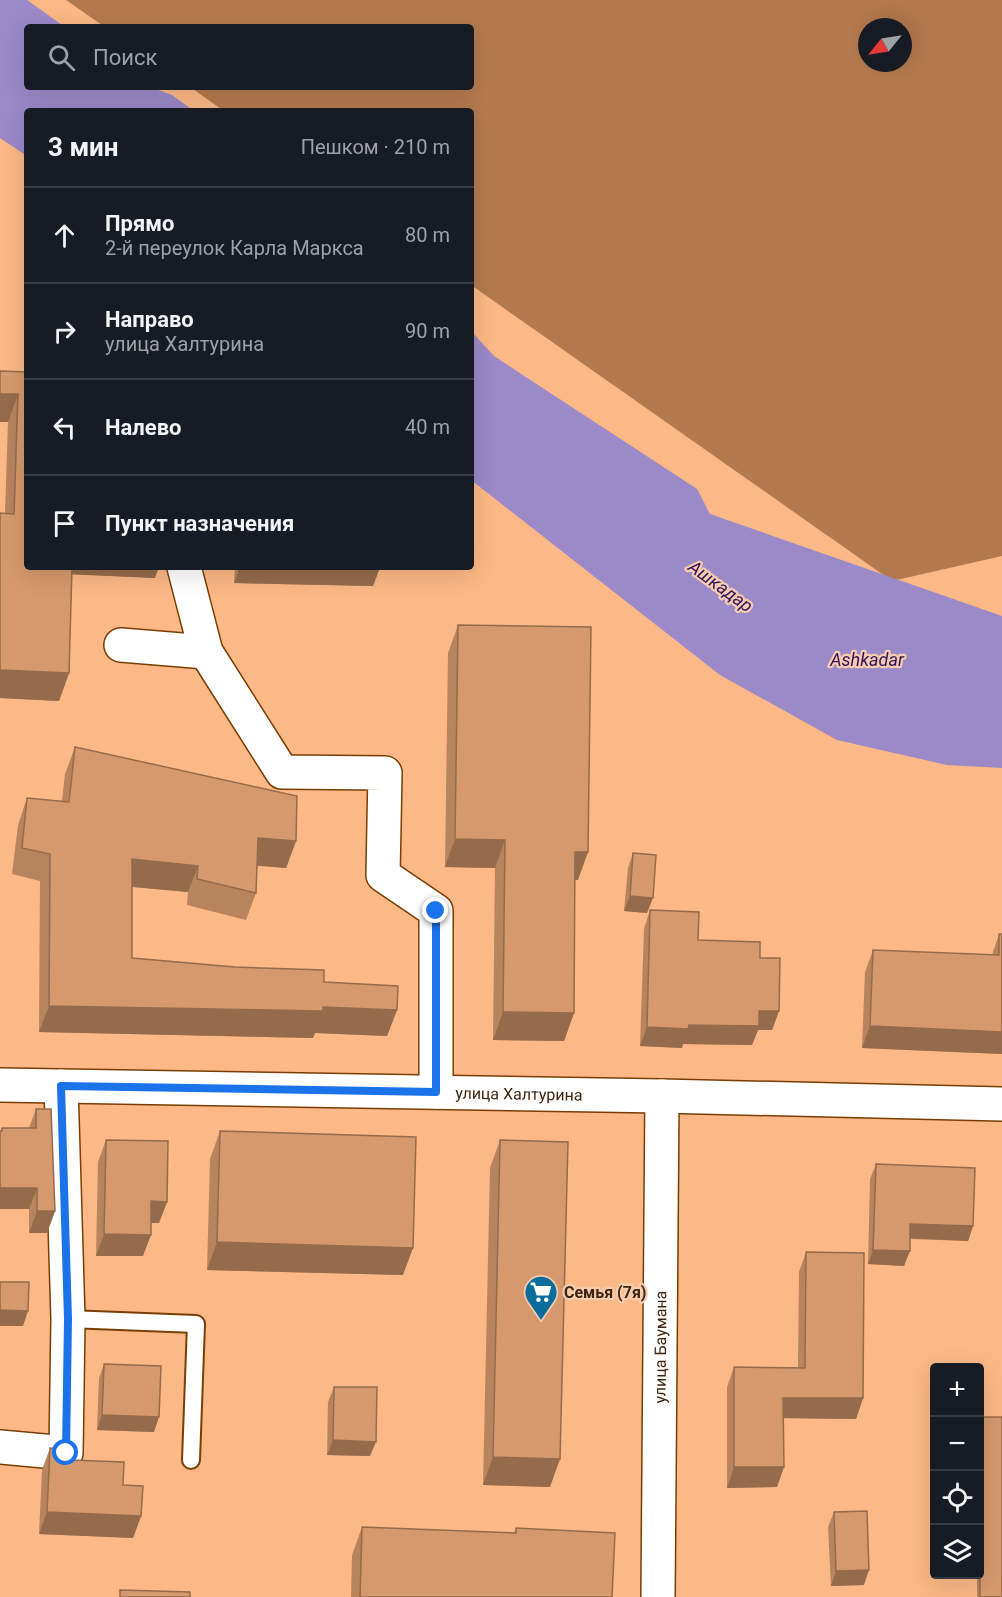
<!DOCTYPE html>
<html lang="ru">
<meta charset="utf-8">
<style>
:root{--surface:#171b24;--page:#20242c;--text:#f1f3f6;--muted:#9ea1a6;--line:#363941}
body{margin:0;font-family:Roboto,sans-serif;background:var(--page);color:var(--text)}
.controls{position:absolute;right:18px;bottom:18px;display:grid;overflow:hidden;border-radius:6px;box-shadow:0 6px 24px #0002}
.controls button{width:54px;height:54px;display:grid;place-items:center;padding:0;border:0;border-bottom:2px solid var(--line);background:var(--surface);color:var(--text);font:30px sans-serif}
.compass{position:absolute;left:858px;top:18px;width:54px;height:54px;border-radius:50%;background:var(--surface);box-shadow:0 6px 24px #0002;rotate:240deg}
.stop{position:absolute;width:18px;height:18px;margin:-14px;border:4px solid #1a73e8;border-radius:50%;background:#fff}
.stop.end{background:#1a73e8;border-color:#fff;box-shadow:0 2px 6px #0008}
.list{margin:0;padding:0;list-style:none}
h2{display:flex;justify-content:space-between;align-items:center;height:78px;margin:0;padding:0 24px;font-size:26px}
h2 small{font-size:20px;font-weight:400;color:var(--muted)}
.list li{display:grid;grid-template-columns:39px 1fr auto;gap:18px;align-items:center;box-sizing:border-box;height:96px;padding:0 24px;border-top:2px solid var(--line)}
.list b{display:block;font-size:22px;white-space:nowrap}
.list p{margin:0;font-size:20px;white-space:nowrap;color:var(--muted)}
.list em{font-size:20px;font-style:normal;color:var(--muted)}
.icon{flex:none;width:33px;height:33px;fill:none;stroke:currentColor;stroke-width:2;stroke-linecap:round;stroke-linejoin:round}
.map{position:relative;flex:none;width:1002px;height:1597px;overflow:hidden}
.search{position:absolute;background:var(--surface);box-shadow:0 6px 24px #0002;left:24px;top:24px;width:450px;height:66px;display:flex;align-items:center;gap:15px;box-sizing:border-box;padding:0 21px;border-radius:6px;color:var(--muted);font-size:22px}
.panel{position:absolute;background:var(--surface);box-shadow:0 6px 24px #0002;left:24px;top:108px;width:450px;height:462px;border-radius:6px}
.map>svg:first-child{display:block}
</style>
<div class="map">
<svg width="1002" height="1597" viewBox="0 0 1002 1597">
<rect width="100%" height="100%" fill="#fcb886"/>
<path fill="#b47a4f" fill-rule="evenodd" d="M 66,0 L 1002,0 L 1002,556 L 892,581 L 471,285 L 471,111 L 224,111 L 190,87 L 471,87 L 471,27 L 105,27 ZM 867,27 L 903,27 L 903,63 L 867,63 Z"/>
<g fill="#9b89c8">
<path d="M 0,0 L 27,0 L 65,27 L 27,27 L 27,87 L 150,87 L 172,95 L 194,111 L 27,111 L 27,156 L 0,138 Z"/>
<path d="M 471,331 L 494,356 L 697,489 L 710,514 L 1002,616 L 1002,768 L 947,765 L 837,740 L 720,675 L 471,480 Z"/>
</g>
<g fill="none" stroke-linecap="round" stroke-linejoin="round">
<defs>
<path id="lane" d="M 68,1319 L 196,1324 L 191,1460"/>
<g id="street">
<path d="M 184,567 L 206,652 L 282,772 L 385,773 L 383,875 L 436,911 L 436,1092"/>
<path d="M 121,645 L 206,652"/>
<path id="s1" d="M 0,1085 L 662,1096"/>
<path d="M 0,1447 L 66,1453 L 68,1319 L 61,1086"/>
</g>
<g id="primary">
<path id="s2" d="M 658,1597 L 662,1096 L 1002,1104"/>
</g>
</defs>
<use href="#lane" stroke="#783e03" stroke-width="20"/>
<use href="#street" stroke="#783e03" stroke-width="36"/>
<use href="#primary" stroke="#783e03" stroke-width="36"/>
<use href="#lane" stroke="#fff" stroke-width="16"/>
<use href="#street" stroke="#fff" stroke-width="33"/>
<use href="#primary" stroke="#fff" stroke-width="33"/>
</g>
<g fill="#b7845e">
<path d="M 0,371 L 155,578 L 72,574 L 69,673 L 59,701 L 0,698 L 0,513 L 5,513 L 8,422 Z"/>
<path d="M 235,567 L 380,567 L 373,586 L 234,583 Z"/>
<path d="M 458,625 L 578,880 L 575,880 L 574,1013 L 564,1041 L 493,1040 L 495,868 L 445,867 L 448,653 Z"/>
<path d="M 75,747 L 296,841 L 286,868 L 257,865 L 256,893 L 246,920 L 187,905 L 188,892 L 132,887 L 132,958 L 324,982 L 397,1010 L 387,1036 L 315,1033 L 313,1038 L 39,1032 L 40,881 L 12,874 L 18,825 L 27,798 L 62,801 L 65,774 Z"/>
<path d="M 633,853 L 647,913 L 624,911 L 628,868 Z"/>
<path d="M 650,910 L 698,940 L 760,958 L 779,1011 L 772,1030 L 758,1030 L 752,1045 L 683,1044 L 682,1048 L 640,1046 L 644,929 Z"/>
<path d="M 999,934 L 1002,934 L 1002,1054 L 862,1048 L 865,972 L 873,950 L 992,955 Z"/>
<path d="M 36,1109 L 55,1211 L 47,1233 L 29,1233 L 29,1209 L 0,1131 L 2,1128 L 29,1128 Z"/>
<path d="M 220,1131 L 403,1275 L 207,1270 L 210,1159 Z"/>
<path d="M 106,1140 L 167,1202 L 159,1223 L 151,1223 L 143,1256 L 96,1256 L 98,1162 Z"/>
<path d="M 500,1140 L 550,1487 L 483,1485 L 490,1168 Z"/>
<path d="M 876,1164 L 973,1226 L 968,1241 L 910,1239 L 904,1266 L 868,1264 L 870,1179 Z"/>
<path d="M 806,1252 L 863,1398 L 856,1419 L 783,1418 L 777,1487 L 727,1488 L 727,1387 L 734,1367 L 798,1368 L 799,1272 Z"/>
<path d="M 104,1364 L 154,1432 L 97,1430 L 99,1378 Z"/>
<path d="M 334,1387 L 370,1456 L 327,1455 L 328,1402 Z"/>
<path d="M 50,1448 L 123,1485 L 141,1516 L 133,1538 L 39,1534 L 42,1470 Z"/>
<path d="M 834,1512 L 864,1585 L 831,1586 L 828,1527 Z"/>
<path d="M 362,1527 L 514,1533 L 516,1528 L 612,1597 L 351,1597 L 352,1555 Z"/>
<path d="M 977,1575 L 980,1575 L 1002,1597 L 977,1597 Z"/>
</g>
<g fill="#956b4c">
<path d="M 0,394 L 18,394 L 8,422 L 0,422 Z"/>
<path d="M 66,567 L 159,567 L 155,578 L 63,574 Z"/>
<path d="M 240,567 L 380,567 L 373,586 L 234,583 Z"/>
<path d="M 0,670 L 69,673 L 59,701 L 0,698 Z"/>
<path d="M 258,838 L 296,841 L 286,868 L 248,865 Z"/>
<path d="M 455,839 L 505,840 L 495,868 L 445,867 Z"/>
<path d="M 575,852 L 588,852 L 578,880 L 565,879 Z"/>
<path d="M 132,859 L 198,866 L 188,892 L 123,886 Z"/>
<path d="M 630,896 L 653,898 L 647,913 L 624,911 Z"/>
<path d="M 49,1006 L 323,1007 L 397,1010 L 387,1036 L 315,1033 L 313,1038 L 39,1032 Z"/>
<path d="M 759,1011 L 779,1011 L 772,1030 L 758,1030 L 752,1045 L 683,1044 L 682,1048 L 640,1046 L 647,1027 L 689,1025 Z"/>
<path d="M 503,1012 L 574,1013 L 564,1041 L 493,1040 Z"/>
<path d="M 870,1026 L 1002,1032 L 1002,1054 L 862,1048 Z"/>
<path d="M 0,1188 L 37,1188 L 29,1209 L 0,1209 Z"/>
<path d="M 151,1201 L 167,1202 L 159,1223 L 143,1223 Z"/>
<path d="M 37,1211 L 55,1211 L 47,1233 L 29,1233 Z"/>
<path d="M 910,1224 L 973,1226 L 968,1241 L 905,1238 Z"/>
<path d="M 104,1234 L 151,1235 L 143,1256 L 96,1256 Z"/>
<path d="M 217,1242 L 413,1248 L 403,1275 L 207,1270 Z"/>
<path d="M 873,1250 L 910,1251 L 904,1266 L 868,1264 Z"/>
<path d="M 0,1310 L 28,1311 L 23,1326 L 0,1326 Z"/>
<path d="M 783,1398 L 863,1398 L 856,1419 L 775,1418 Z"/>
<path d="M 102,1415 L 159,1417 L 154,1432 L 97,1430 Z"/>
<path d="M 333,1440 L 376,1442 L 370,1456 L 327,1455 Z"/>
<path d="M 493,1457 L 560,1459 L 550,1487 L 483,1485 Z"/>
<path d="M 734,1467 L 784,1467 L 777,1487 L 727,1488 Z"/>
<path d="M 47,1512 L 141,1516 L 133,1538 L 39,1534 Z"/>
<path d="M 869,1570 L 864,1585 L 831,1586 L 836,1571 Z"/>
</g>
<g fill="#d5996d" stroke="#956b4c" stroke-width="1.5">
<path d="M 0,371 L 27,372 L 27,567 L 72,567 L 69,673 L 0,670 L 0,513 L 14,514 L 18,394 L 0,394 Z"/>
<path d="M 458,625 L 591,627 L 588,852 L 575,852 L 574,1013 L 503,1012 L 505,840 L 455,839 Z"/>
<path d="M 75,747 L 297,796 L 296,841 L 258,838 L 256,893 L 197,879 L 198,866 L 132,859 L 132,958 L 235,967 L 324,970 L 324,982 L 398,986 L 397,1010 L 323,1007 L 323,1011 L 49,1006 L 50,854 L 22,848 L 27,798 L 69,802 Z"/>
<path d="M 633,853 L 656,855 L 653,898 L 630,896 Z"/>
<path d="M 650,910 L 699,912 L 698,940 L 760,942 L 760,958 L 780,958 L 779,1011 L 759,1011 L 759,1026 L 689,1025 L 688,1029 L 647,1027 Z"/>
<path d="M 999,934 L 1002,934 L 1002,1032 L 870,1026 L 873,950 L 999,955 Z"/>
<path d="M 36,1109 L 51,1109 L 55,1211 L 37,1211 L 37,1188 L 0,1188 L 0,1131 L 2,1131 L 2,1128 L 36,1128 Z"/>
<path d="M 220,1131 L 416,1137 L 413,1248 L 217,1242 Z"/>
<path d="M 106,1140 L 168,1141 L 167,1202 L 151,1201 L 151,1235 L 104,1234 Z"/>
<path d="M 500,1140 L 568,1142 L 560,1459 L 493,1457 Z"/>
<path d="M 876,1164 L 975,1168 L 973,1226 L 910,1224 L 910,1251 L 873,1250 Z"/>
<path d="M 806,1252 L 864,1253 L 863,1398 L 783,1398 L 784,1467 L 734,1467 L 734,1367 L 805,1368 Z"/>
<path d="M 0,1282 L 29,1282 L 28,1311 L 0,1310 Z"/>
<path d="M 104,1364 L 161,1366 L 159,1417 L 102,1415 Z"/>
<path d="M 334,1387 L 377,1387 L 376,1442 L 333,1440 Z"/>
<rect x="980" y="1417" width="22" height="180"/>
<path d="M 50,1448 L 72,1450 L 71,1460 L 124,1462 L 123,1485 L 143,1486 L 141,1516 L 47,1512 Z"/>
<path d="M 867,1511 L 869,1570 L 836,1571 L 834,1512 Z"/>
<path d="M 362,1527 L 516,1533 L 516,1528 L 615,1533 L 612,1597 L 360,1597 Z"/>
<path d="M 120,1590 L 190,1592 L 190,1597 L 120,1597 Z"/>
</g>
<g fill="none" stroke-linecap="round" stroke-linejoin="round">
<path stroke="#1a73e8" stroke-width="8" d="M 66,1453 L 68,1319 L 61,1086 L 436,1092 L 436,911"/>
</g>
<defs>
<symbol id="supermarket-pin" viewBox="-11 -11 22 30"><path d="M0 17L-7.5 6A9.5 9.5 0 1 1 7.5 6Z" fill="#086d9b" stroke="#f6ccaf"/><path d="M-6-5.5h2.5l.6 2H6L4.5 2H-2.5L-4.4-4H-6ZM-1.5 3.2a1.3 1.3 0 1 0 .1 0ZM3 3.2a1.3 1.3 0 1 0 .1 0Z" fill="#fff"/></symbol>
</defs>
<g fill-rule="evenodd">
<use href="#supermarket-pin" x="522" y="1273" width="38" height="52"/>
</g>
<g text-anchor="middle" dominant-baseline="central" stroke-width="4.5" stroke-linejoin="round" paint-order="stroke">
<g font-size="16" fill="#3e2410" stroke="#f6ccaf">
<text stroke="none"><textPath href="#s1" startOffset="519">улица Халтурина</textPath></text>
<text stroke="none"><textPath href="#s2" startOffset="250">улица Баумана</textPath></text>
</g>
<g font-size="16" font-weight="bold" fill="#3e2410" stroke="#f6ccaf" text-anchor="start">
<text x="564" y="1292">Семья (7я)</text>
</g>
<g font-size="18" font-style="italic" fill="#32125d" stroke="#f6ccaf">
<text transform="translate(721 586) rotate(36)">Ашкадар</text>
<text x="867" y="659">Ashkadar</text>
</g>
</g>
</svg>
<div class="controls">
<button>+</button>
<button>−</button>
<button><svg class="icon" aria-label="locate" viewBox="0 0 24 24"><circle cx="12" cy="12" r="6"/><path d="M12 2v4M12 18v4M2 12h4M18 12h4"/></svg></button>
<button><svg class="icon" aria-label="layers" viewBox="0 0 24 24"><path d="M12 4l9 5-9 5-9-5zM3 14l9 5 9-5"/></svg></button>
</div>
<svg class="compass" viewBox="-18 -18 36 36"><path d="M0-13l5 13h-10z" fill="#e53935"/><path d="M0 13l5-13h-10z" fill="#9ea1a6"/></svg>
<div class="stop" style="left:66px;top:1453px"></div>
<div class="stop end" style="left:436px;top:911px"></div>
<div class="search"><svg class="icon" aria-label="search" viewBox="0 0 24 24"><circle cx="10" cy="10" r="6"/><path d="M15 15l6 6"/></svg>Поиск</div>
<section class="panel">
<h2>3 мин<small>Пешком · 210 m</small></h2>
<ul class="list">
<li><svg class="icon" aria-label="ahead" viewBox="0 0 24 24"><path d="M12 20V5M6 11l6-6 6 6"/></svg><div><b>Прямо</b><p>2-й переулок Карла Маркса</p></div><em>80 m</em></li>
<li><svg class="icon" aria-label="right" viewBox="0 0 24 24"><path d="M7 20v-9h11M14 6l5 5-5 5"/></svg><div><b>Направо</b><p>улица Халтурина</p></div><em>90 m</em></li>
<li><svg class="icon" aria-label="left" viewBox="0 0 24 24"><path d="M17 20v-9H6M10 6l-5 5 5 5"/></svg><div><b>Налево</b></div><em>40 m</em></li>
<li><svg class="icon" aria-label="arrive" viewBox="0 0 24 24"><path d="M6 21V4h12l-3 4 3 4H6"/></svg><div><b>Пункт назначения</b></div></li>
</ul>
</section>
</div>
